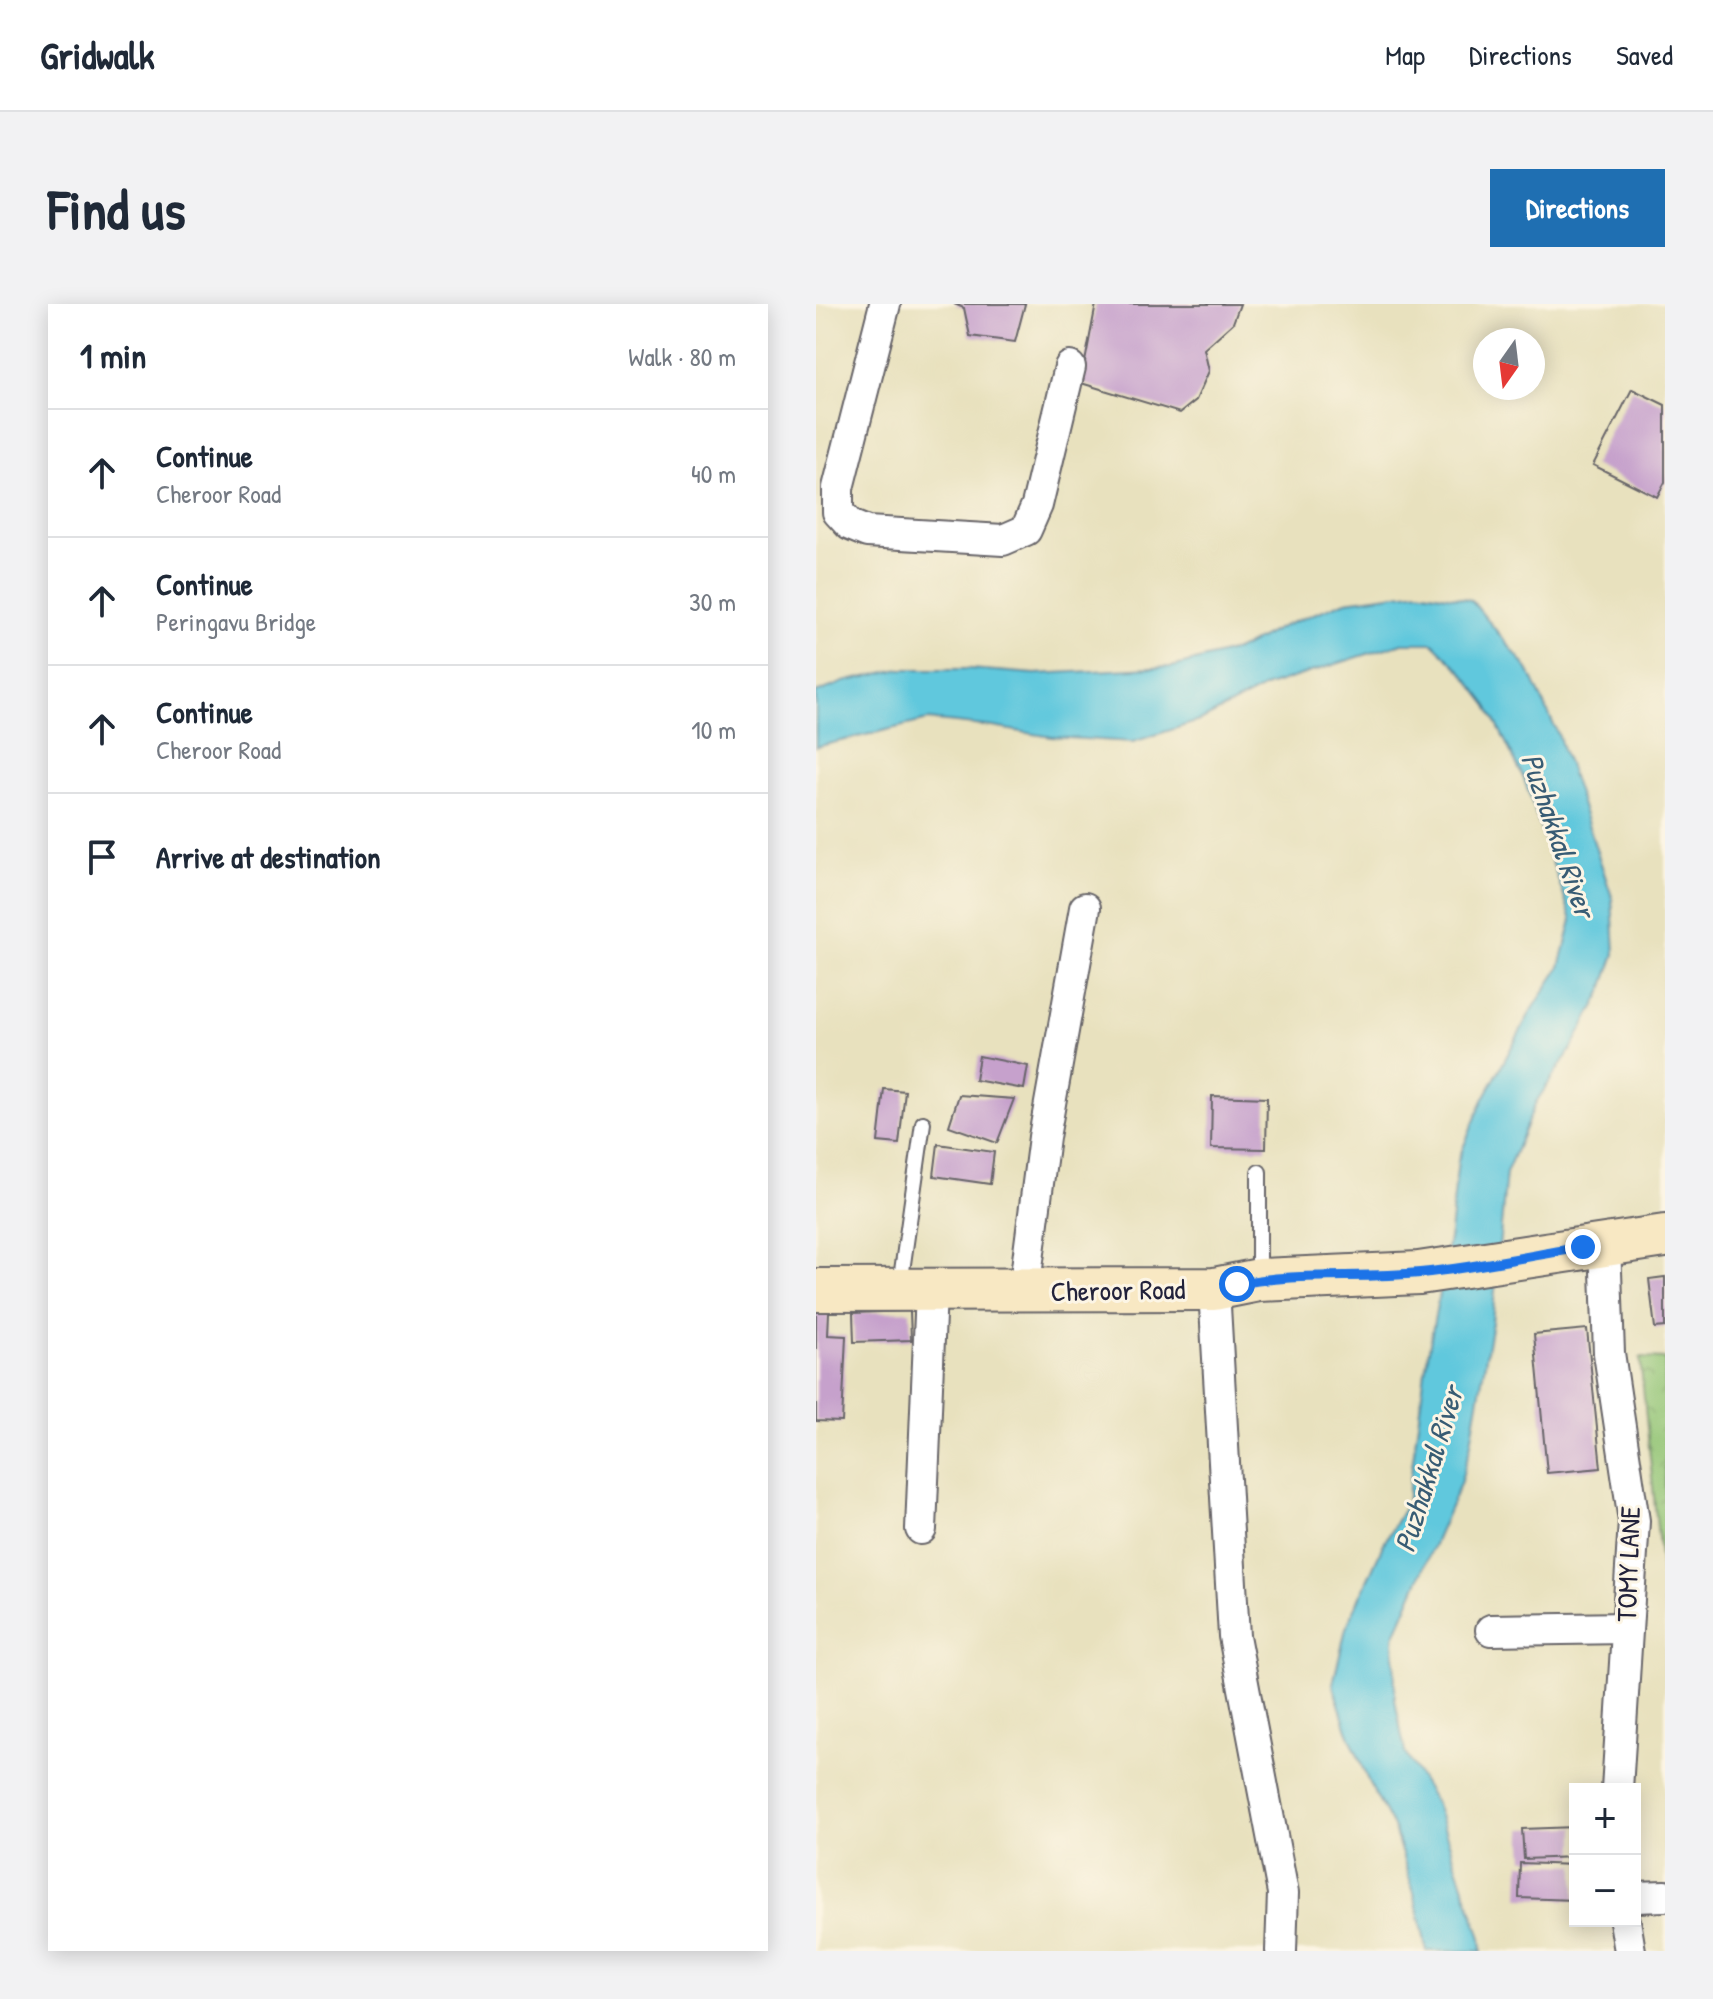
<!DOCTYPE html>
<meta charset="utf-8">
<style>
:root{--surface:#fff;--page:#f2f2f3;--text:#1f2937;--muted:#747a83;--line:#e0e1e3;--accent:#1f6fb2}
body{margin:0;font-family:"Patrick Hand",sans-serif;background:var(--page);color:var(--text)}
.controls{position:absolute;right:24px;bottom:24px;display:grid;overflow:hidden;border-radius:0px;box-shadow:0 4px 20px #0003}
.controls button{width:72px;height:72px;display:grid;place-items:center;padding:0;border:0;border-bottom:2px solid var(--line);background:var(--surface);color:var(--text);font:40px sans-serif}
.compass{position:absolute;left:657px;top:24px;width:72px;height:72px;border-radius:50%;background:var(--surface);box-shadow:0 4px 20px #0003;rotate:194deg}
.stop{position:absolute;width:24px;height:24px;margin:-18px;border:6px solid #1a73e8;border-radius:50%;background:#fff}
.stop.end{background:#1a73e8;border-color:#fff;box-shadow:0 2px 8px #0008}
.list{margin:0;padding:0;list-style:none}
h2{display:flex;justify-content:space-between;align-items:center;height:104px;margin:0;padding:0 32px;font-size:34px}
h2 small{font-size:26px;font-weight:400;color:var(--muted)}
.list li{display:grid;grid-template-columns:52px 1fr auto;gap:24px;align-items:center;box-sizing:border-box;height:128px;padding:0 32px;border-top:2px solid var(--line)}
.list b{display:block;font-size:30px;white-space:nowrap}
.list p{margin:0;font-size:26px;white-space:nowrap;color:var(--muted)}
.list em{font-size:26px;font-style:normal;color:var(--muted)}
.icon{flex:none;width:44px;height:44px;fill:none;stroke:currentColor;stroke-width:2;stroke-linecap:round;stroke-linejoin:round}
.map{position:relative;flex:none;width:849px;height:1647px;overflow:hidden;border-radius:0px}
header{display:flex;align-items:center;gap:48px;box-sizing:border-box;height:112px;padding:0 40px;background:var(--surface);border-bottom:2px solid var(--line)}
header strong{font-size:38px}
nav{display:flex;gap:44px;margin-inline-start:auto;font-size:28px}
.intro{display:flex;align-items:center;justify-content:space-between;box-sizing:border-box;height:192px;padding:0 48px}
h1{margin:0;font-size:56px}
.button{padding:20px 36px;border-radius:0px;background:var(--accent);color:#fff;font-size:28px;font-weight:700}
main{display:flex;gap:48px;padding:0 48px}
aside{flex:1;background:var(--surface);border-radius:0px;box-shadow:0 4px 20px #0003}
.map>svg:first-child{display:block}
</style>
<header>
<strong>Gridwalk</strong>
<nav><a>Map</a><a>Directions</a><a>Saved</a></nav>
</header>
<div class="intro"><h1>Find us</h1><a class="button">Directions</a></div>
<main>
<aside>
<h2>1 min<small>Walk · 80 m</small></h2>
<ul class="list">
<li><svg class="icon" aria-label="ahead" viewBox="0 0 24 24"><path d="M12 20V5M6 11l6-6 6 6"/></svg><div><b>Continue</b><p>Cheroor Road</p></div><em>40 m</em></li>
<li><svg class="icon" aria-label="ahead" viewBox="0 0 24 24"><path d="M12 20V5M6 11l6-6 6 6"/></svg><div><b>Continue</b><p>Peringavu Bridge</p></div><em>30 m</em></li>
<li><svg class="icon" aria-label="ahead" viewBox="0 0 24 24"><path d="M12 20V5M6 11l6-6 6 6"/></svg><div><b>Continue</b><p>Cheroor Road</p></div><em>10 m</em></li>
<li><svg class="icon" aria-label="arrive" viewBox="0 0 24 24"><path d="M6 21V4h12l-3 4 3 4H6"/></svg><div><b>Arrive at destination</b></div></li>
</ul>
</aside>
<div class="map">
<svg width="849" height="1647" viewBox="0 0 849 1647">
<defs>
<pattern id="park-crowns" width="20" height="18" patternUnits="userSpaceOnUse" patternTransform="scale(2)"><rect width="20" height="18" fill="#92c475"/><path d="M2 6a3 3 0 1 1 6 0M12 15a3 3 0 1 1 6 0" fill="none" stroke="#7ea866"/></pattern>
</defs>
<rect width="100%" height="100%" fill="#fcf5e5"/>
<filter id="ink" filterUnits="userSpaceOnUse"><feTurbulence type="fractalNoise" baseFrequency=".0125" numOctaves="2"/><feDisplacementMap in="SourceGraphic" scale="16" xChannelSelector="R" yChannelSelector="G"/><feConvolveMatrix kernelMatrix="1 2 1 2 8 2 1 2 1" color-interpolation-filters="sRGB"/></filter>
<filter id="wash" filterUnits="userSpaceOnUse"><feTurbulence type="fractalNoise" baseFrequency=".006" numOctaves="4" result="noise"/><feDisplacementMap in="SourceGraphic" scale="32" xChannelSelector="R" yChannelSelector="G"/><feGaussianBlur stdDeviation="1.8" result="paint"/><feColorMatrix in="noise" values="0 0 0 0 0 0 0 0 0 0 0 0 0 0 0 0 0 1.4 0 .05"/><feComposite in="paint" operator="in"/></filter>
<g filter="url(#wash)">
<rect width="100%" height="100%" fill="#e8e1be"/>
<path fill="url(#park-crowns)" stroke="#5a7358" stroke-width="2" d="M 824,1054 L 849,1055 L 849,1303 Z"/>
<path fill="#60c8dd" stroke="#41758c" stroke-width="2" d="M 603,287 L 655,296 L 712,365 L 742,430 L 796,593 L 799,650 L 786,688 L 756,744 L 720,798 L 690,869 L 676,1018 L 654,1144 L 644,1180 L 578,1333 L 579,1396 L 589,1449 L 620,1500 L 665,1634 L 666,1647 L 611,1647 L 598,1589 L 578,1525 L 553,1479 L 531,1426 L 517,1380 L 530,1324 L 567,1241 L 591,1199 L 609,1067 L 634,929 L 642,856 L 667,796 L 713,711 L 744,663 L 756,616 L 708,475 L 672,402 L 645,367 L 617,339 L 586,339 L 451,382 L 386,416 L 317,438 L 236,433 L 177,423 L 112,416 L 0,443 L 0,389 L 28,378 L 84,365 L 154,365 L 219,370 L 356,363 L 424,345 L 465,323 L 530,297 Z"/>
<g id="blocks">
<g fill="#c6a1cc">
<path d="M 138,0 L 209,0 L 199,38 L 154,32 L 148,4 Z"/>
<path d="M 280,0 L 424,0 L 417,19 L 388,45 L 393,67 L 380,96 L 364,109 L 265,79 Z"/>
<path d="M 816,85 L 849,101 L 849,178 L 841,193 L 777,161 Z"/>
<path d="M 163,752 L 212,762 L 208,785 L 159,776 Z"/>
<path d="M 68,785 L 89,787 L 83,840 L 62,838 Z"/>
<path d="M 143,791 L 198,795 L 181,839 L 133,822 Z"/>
<path d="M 396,792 L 451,794 L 450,845 L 395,844 Z"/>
<path d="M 122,840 L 178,848 L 174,880 L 118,872 Z"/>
<path d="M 849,973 L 849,1023 L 839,1024 L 833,975 Z"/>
<path d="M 0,1007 L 13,1008 L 12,1031 L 30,1032 L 26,1118 L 0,1117 Z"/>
<path d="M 94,1007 L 95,1036 L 38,1038 L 37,1009 Z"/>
<path d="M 771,1025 L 785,1164 L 731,1169 L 718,1030 Z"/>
<path d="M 759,1523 L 759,1553 L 708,1555 L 706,1525 Z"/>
<path d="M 704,1559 L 759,1561 L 759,1596 L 703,1594 Z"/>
</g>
</g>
</g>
<g filter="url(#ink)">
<use href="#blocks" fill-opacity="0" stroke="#676569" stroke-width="2"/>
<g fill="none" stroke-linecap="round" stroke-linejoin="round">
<defs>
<g id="service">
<path d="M 443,868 L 443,971"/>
<path d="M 84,981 L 107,819"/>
</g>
<g id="minor">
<path d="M 69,0 L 22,184 L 22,208 L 34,221 L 51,228 L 187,236 L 210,226 L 221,201 L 254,63"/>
<path d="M 789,940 L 793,1049 L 818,1217 L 801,1485"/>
<path d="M 398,985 L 418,1332 L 467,1589 L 465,1647"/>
<path d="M 208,987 L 228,833 L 269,604"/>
<path d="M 105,1225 L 115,987"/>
<path d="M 675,1326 L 810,1324"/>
<path d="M 819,1593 L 849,1592"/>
<path d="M 809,1617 L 814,1647"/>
</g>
<path id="secondary" d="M 0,986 L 398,985 L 443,976 L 603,969 L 849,932"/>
</defs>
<use href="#service" stroke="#676569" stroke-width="18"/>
<use href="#minor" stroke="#676569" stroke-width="34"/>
<use href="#secondary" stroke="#676569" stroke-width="46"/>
<use href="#service" stroke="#fff" stroke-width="14"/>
<use href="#minor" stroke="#fff" stroke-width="30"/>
<use href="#secondary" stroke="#f8e8c3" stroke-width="42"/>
</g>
</g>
<g fill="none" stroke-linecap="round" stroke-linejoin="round" filter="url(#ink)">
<path stroke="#1a73e8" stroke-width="10" d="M 421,980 C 481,968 543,975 604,969 C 658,964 713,952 767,943"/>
</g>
<g text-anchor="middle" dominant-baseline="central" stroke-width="6" stroke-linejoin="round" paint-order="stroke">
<g font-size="28" fill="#22223b" stroke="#fcf5e5">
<text transform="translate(302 986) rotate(-1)">Cheroor Road</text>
<text transform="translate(812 1260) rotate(-88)">TOMY LANE</text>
</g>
<g font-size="30" font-style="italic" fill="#385c74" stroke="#fcf5e5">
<text transform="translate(743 531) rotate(71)">Puzhakkal River</text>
<text transform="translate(612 1165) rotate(-73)">Puzhakkal River</text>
</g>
</g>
</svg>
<div class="controls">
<button>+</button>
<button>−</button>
</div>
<svg class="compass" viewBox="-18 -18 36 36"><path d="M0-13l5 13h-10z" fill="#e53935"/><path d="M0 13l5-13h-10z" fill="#747a83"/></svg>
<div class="stop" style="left:421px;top:980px"></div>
<div class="stop end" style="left:767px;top:943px"></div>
</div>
</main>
